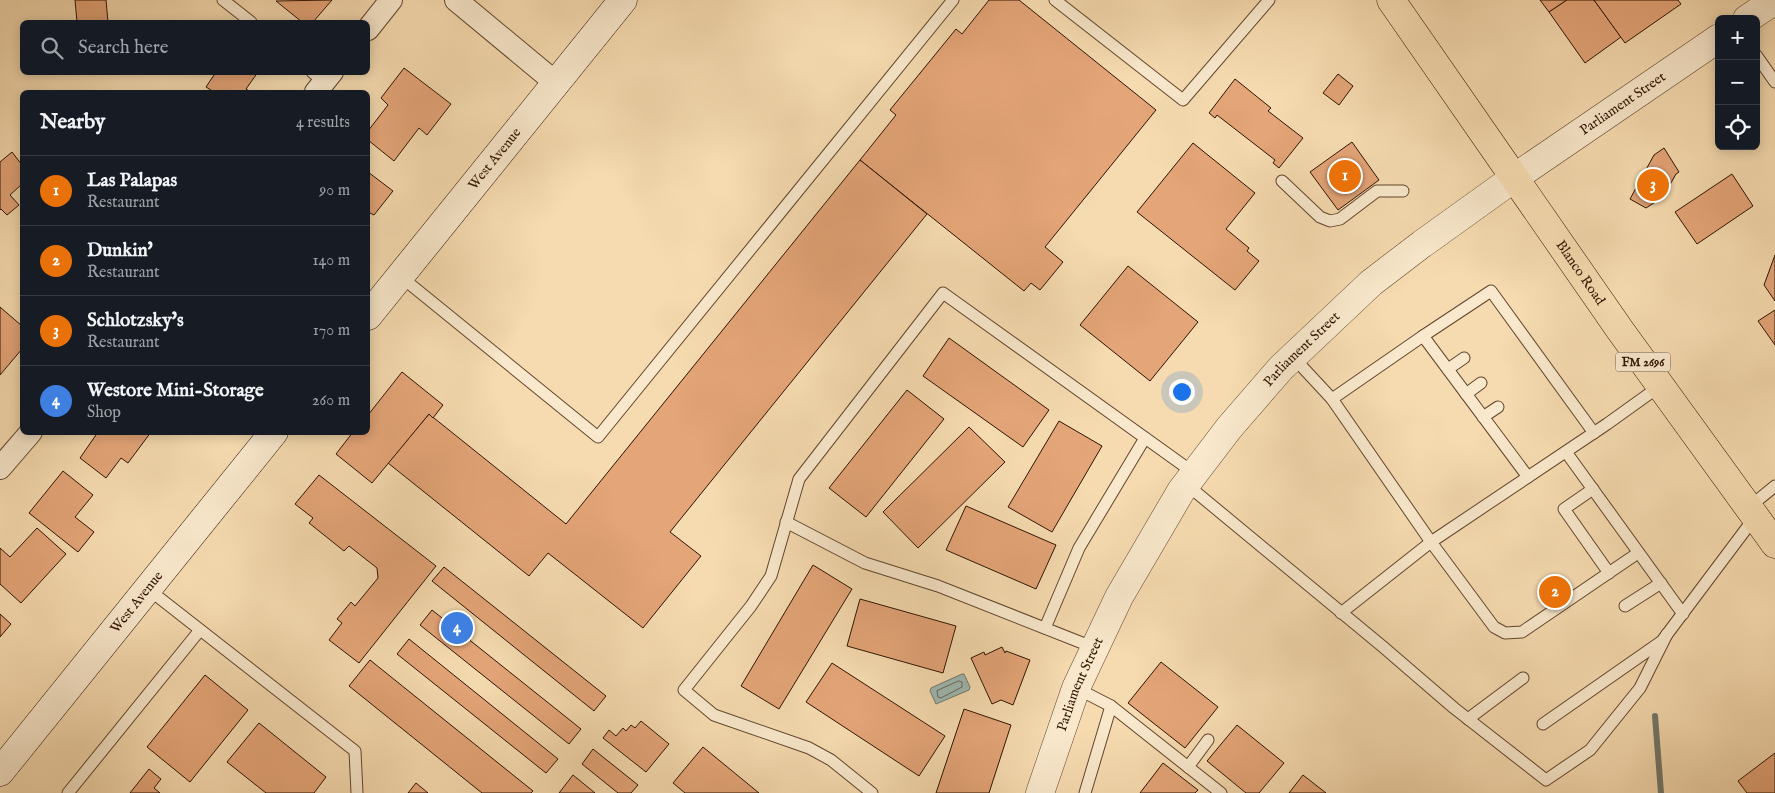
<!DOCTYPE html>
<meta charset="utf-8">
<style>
:root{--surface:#171b24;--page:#242831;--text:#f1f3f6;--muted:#9ea1a6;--line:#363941;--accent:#0f766e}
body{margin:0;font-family:"IM FELL English",serif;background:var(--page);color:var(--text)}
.controls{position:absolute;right:15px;top:15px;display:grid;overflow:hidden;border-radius:8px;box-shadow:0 2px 12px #0003}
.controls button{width:45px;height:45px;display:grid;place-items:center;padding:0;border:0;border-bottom:1px solid var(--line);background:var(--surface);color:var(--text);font:25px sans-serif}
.you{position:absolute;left:1181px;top:391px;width:18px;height:18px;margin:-12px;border:4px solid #fff;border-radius:50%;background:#1a73e8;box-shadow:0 0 0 8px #1a73e833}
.badge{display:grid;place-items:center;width:32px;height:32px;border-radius:50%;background:var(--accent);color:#fff;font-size:16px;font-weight:700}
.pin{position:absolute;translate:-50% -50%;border:2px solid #fff;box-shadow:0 1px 5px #0006}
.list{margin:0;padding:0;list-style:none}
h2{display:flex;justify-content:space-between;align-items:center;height:65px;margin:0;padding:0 20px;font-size:21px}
h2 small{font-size:16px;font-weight:400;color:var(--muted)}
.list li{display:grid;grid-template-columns:32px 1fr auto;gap:15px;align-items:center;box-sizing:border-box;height:70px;padding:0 20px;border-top:1px solid var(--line)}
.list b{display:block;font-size:19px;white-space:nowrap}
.list p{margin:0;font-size:16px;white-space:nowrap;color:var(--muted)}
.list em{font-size:16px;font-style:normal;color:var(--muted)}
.icon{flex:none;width:28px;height:28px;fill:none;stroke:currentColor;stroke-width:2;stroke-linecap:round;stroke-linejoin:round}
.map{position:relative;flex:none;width:1775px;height:793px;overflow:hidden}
.search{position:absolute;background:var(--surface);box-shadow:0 2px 12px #0003;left:20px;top:20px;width:350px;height:55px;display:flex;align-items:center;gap:12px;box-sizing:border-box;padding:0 18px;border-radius:8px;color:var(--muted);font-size:19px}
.panel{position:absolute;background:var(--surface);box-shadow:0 2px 12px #0003;left:20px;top:90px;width:350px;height:345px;border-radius:8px}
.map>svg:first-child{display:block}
</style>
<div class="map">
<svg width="1775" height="793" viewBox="0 0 1775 793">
<rect width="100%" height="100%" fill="#f6dbb0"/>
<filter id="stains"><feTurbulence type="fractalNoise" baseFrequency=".004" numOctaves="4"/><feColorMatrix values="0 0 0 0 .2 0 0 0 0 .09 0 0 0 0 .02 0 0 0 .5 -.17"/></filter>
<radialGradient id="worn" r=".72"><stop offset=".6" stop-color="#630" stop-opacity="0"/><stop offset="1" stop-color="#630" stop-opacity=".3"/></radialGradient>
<path fill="#9eb9b4" stroke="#72776c" d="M 962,674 L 964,674 L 970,687 L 969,690 L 936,704 L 930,691 L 931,688 Z"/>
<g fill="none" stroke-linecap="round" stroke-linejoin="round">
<path stroke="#66665a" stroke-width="1" d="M 959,681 L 962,682 L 962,687 L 941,698 L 938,697 L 937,691 Z"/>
<path stroke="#72776c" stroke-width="6" d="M 1655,716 L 1661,793"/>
</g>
<g fill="#e4a578" stroke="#2f1300">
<path d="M 75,0 L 106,0 L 108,22 L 77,22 Z"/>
<path d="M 332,0 L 313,22 L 302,22 L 276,1 Z"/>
<path d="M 989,0 L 1019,0 L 1156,110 L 1045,247 L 1063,262 L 1040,290 L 1031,283 L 1024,291 L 860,160 L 896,115 L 890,110 L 956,29 L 962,34 Z"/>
<path d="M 1540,0 L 1567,0 L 1549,12 Z"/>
<path d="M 1567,0 L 1594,0 L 1621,37 L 1585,63 L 1549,12 Z"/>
<path d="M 1594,0 L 1678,0 L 1681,4 L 1625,43 Z"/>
<path d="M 404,68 L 451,104 L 427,135 L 419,128 L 394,161 L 368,140 L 368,131 L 388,105 L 381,98 Z"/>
<path d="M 216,72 L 258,72 L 246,89 L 251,92 L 214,92 L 206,87 Z"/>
<path d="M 1338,74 L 1353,86 L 1339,105 L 1323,93 Z"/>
<path d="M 1235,79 L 1271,108 L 1268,111 L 1303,138 L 1279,168 L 1273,163 L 1275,160 L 1217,115 L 1215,118 L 1209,113 Z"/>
<path d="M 1352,142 L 1379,180 L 1338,210 L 1310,172 Z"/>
<path d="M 1193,143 L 1255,193 L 1226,229 L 1249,248 L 1247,251 L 1259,261 L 1235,290 L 1137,212 Z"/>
<path d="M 1664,148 L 1679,172 L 1676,174 L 1663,197 L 1646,208 L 1630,199 L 1654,155 Z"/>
<path d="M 12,152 L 22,165 L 22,184 L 10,195 L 19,205 L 7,215 L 1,209 L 0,210 L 0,162 Z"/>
<path d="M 860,160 L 927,214 L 670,532 L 701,556 L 643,628 L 548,553 L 529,576 L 388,463 L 429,414 L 566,524 Z"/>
<path d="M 368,172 L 393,191 L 374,215 L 368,212 Z"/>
<path d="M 1732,174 L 1753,206 L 1697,244 L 1675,212 Z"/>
<path d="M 1775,255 L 1775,301 L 1764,285 Z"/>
<path d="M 1128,266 L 1198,322 L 1150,381 L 1080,325 Z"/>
<path d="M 0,307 L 22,326 L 22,349 L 0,375 Z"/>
<path d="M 1775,310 L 1775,345 L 1758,321 Z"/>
<path d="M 949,338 L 1049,410 L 1023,447 L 923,376 Z"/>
<path d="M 402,372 L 443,405 L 433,418 L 429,414 L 372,483 L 336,454 L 353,432 L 368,432 L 368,415 Z"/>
<path d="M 907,390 L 944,419 L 866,517 L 829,488 Z"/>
<path d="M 1059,421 L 1102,446 L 1052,532 L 1008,507 Z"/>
<path d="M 969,427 L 1005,462 L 918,548 L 883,512 Z"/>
<path d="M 98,432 L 151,432 L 128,463 L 121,458 L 106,478 L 80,458 Z"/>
<path d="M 63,471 L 93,495 L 75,517 L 94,532 L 78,552 L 29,513 Z"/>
<path d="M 319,475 L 436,566 L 359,663 L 329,640 L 342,623 L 337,619 L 351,602 L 355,606 L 378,578 L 377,568 L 349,546 L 344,551 L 309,523 L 313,518 L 295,504 Z"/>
<path d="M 966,506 L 1056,545 L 1036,589 L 946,550 Z"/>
<path d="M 37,528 L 66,554 L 21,603 L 0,584 L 0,548 L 10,557 Z"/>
<path d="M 813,565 L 852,589 L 779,709 L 741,686 Z"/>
<path d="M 444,567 L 606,696 L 594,711 L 432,581 Z"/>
<path d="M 860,599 L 956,626 L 943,673 L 847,646 Z"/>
<path d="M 432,610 L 581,729 L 569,744 L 420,625 Z"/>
<path d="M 0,614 L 11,624 L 0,637 Z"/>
<path d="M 409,639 L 558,759 L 546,773 L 397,654 Z"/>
<path d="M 1002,647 L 1005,653 L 1006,651 L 1030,660 L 1013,705 L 1001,700 L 992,704 L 971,658 L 984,652 L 985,655 Z"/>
<path d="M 370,660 L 533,791 L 531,793 L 482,793 L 349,686 Z"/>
<path d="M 1161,662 L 1218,707 L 1185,748 L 1128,703 Z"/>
<path d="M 832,663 L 945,736 L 919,776 L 806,702 Z"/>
<path d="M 205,675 L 248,710 L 190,782 L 147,747 Z"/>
<path d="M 964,709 L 1011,725 L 989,793 L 936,793 Z"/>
<path d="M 641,721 L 669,744 L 646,772 L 603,738 L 609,730 L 616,736 L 623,728 L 626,731 L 631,725 L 635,728 Z"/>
<path d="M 259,723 L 326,777 L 314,793 L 266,793 L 227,762 Z"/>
<path d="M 1237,725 L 1284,763 L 1259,793 L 1246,793 L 1207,761 Z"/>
<path d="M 703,747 L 759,793 L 685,793 L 673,783 Z"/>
<path d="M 593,749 L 638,785 L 631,793 L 618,793 L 582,764 Z"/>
<path d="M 1775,753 L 1775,793 L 1747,793 L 1738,781 Z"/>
<path d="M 1163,763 L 1198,790 L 1195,793 L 1140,793 Z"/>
<path d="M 149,769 L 161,779 L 154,788 L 160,793 L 130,793 Z"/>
<path d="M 573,775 L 595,793 L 559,793 Z"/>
<path d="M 1303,775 L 1326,793 L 1289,793 Z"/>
<path d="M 416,783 L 428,793 L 408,793 Z"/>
</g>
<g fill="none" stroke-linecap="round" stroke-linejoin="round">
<defs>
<g id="service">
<path d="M 223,0 L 251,22"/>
<path d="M 1055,0 L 1183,100 L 1269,0"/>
<path d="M 1756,55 L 1775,82"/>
<path d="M 312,72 L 324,82"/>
<path d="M 1282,181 L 1320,217 L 1330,221 L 1340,219 L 1377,191 L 1403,191"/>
<path d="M 400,276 L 598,437 L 953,0"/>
<path d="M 1423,336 L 1491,291 L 1594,433"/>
<path d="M 1293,357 L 1332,399 L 1431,542 L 1607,424 L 1660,386"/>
<path d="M 1448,369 L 1464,358"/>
<path d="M 1466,394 L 1481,383"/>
<path d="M 1332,399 L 1423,336 L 1528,477"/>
<path d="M 1483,417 L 1498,407"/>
<path d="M 1566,452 L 1683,614"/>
<path d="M 1186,484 L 1382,646 L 1454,708 L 1546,780 L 1590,750 L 1640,688 L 1667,634"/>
<path d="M 1593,489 L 1564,509 L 1609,573"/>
<path d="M 1748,508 L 1775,486"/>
<path d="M 786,522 L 865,563 L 938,586 L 1095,648"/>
<path d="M 148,589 L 355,751 L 357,793"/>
<path d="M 1625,606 L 1661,583"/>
<path d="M 1341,613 L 1431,542 L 1494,627 L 1505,633 L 1522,632 L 1638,553"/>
<path d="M 1045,628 L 1079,548 L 1145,438"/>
<path d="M 1076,688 L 1111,706 L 1221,793"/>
<path d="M 1468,719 L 1523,678"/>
<path d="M 1543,724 L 1662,641 L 1755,517"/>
<path d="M 1188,767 L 1208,740"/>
<path d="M 68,793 L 200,630"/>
<path d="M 872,793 L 831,760 L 809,748 L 714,715 L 684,690 L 751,606 L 771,576 L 799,479 L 943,293 L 1194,473"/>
<path d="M 1085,793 L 1111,706"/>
</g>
<g id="minor">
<path d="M 456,0 L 556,83"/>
<path d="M 368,29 L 391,0"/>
<path d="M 316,92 L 332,72"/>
<path d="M 0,468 L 31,432"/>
</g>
<g id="tertiary">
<path d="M 1747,19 L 1775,0"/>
<path id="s1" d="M 1040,793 L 1076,688 L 1119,597 L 1181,491 L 1229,428 L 1281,368 L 1371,283 L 1422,244 L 1514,178 L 1719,38"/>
</g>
<g id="secondary">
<path id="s2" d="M 368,316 L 623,0"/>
<path id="s3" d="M 0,772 L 274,432"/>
</g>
<g id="primary">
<path id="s4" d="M 1391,0 L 1620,330 L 1775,544"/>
</g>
</defs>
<use href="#service" stroke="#61452c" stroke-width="13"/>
<use href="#minor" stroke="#61452c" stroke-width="24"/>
<use href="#tertiary" stroke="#61452c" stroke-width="29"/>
<use href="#secondary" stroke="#2f1300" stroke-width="29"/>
<use href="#primary" stroke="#2f1300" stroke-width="29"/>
<use href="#service" stroke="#f9e8cc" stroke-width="11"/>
<use href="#minor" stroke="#f9e8cc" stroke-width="22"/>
<use href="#tertiary" stroke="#f9e8cc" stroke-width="28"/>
<use href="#secondary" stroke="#f9e8cc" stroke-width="28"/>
<use href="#primary" stroke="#f6dbb0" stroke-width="28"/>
</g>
<g text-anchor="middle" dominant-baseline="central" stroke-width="5" stroke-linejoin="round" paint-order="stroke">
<rect fill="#f9e8cc" stroke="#6c533d" stroke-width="1" x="1615.5" y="352.5" width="55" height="19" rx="4"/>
<g font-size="12" font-weight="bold" fill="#2f1300">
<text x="1643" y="362">FM 2696</text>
</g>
<g font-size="14" fill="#2f1300" stroke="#f9e8cc">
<text stroke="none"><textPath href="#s1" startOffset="926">Parliament Street</textPath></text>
<text stroke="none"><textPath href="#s2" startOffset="202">West Avenue</textPath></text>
<text stroke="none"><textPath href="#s4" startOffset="332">Blanco Road</textPath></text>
<text stroke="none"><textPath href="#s1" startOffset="521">Parliament Street</textPath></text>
<text stroke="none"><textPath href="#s3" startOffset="218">West Avenue</textPath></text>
<text stroke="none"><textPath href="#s1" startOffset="116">Parliament Street</textPath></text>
</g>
</g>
<rect width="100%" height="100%" filter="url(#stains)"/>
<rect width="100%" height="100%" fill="url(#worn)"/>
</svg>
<div class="controls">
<button>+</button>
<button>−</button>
<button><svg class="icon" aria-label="locate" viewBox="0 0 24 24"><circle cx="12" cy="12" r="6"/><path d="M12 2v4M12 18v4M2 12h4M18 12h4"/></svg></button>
</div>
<div class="you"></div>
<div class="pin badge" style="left:1345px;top:176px;background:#e8710a">1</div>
<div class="pin badge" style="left:1555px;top:592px;background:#e8710a">2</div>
<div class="pin badge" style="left:1653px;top:185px;background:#e8710a">3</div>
<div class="pin badge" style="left:457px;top:628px;background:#3f7fe0">4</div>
<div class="search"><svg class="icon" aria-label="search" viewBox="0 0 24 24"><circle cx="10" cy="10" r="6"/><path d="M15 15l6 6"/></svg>Search here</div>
<section class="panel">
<h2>Nearby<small>4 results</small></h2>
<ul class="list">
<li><span class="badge" style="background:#e8710a">1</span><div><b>Las Palapas</b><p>Restaurant</p></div><em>90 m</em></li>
<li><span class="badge" style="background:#e8710a">2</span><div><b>Dunkin'</b><p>Restaurant</p></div><em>140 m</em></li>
<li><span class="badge" style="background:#e8710a">3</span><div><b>Schlotzsky's</b><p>Restaurant</p></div><em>170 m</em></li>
<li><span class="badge" style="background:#3f7fe0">4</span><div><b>Westore Mini-Storage</b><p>Shop</p></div><em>260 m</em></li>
</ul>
</section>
</div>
